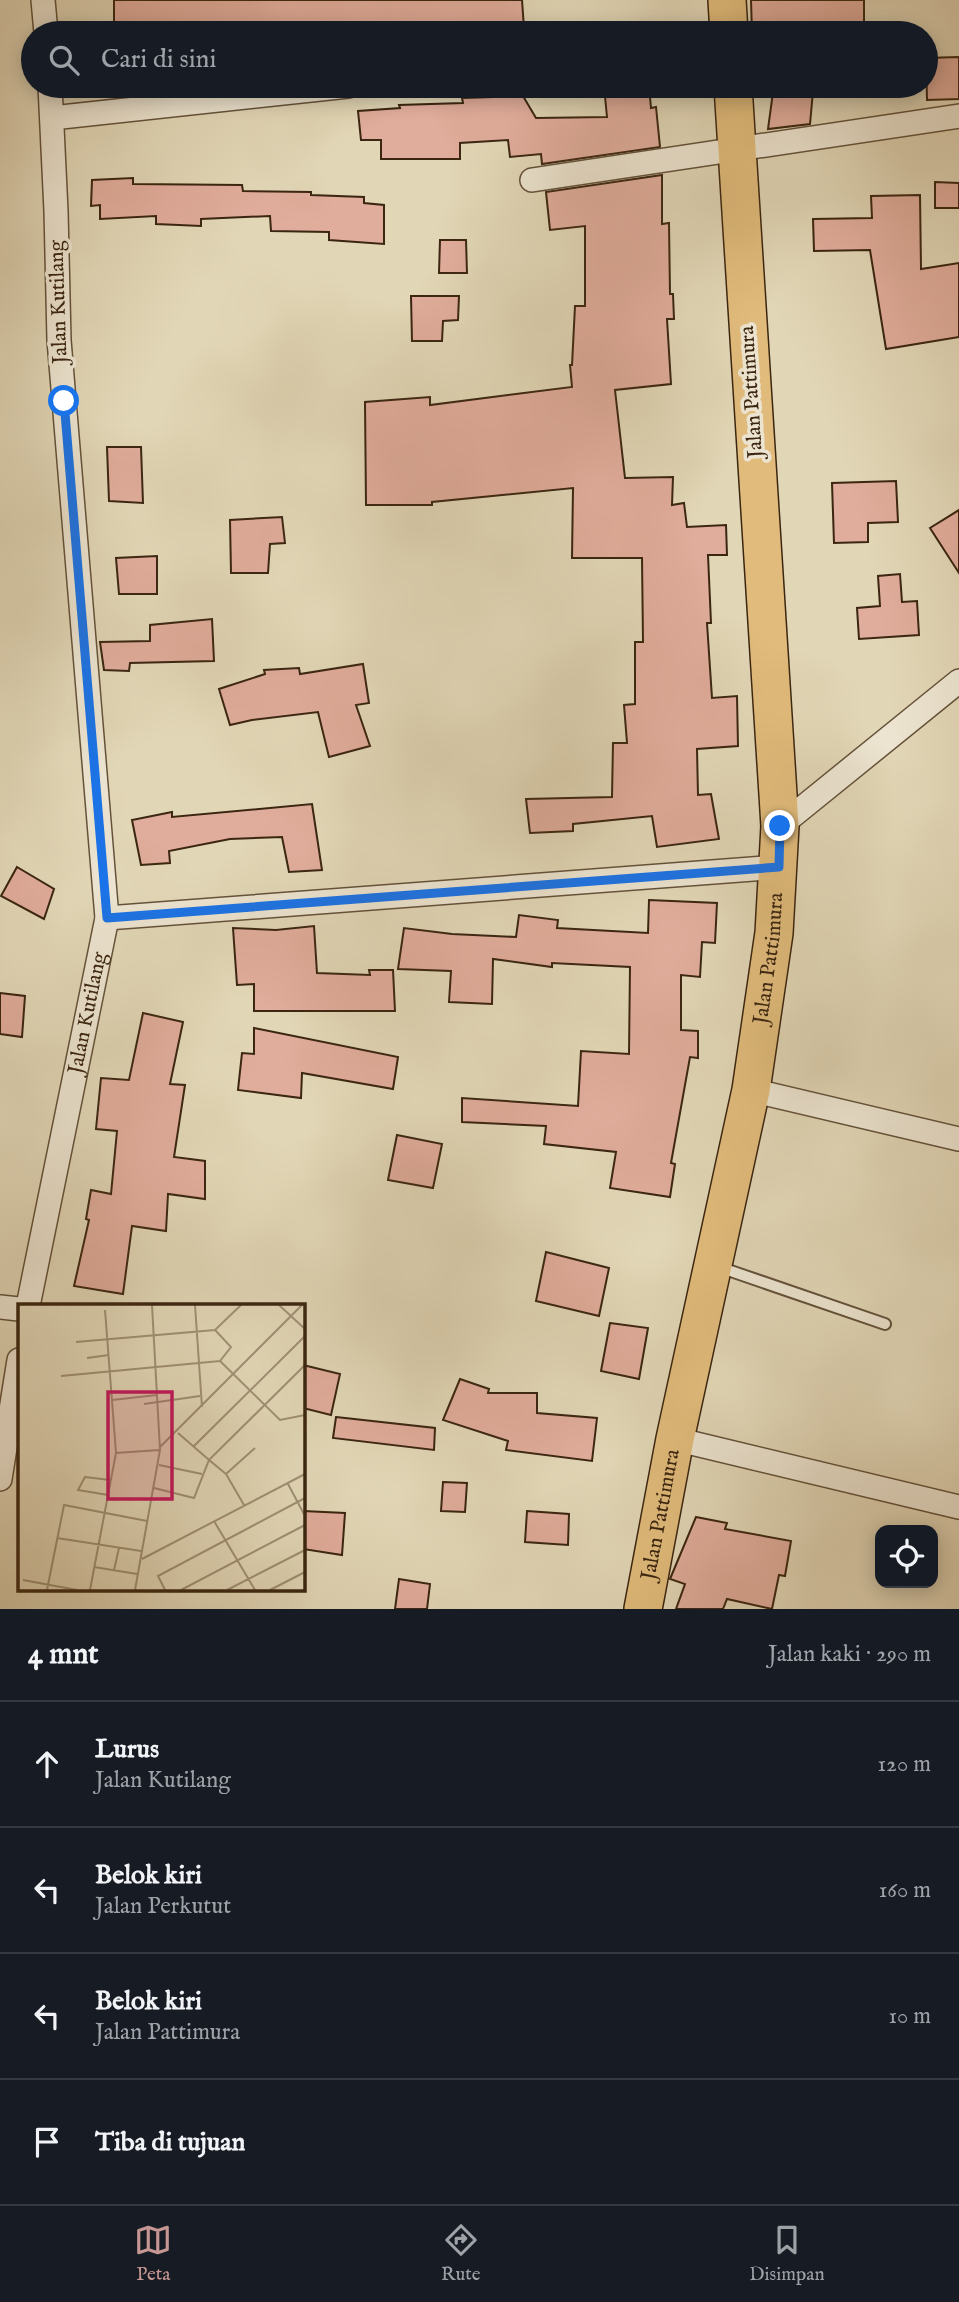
<!DOCTYPE html>
<html lang="id">
<meta charset="utf-8">
<style>
:root{--surface:#171b24;--page:#242831;--text:#f1f3f6;--muted:#9ea1a6;--line:#363941;--accent:#c59692}
body{margin:0;font-family:"IM FELL English",serif;background:var(--page);color:var(--text)}
.controls{position:absolute;right:21px;bottom:21px;display:grid;overflow:hidden;border-radius:14px;box-shadow:0 4px 18px #0003}
.controls button{width:63px;height:63px;display:grid;place-items:center;padding:0;border:0;border-bottom:2px solid var(--line);background:var(--surface);color:var(--text);font:35px sans-serif}
.stop{position:absolute;width:21px;height:21px;margin:-16px;border:5px solid #1a73e8;border-radius:50%;background:#fff}
.stop.end{background:#1a73e8;border-color:#fff;box-shadow:0 2px 7px #0008}
.list{margin:0;padding:0;list-style:none}
h2{display:flex;justify-content:space-between;align-items:center;height:91px;margin:0;padding:0 28px;font-size:30px}
h2 small{font-size:23px;font-weight:400;color:var(--muted)}
.list li{display:grid;grid-template-columns:46px 1fr auto;gap:21px;align-items:center;box-sizing:border-box;height:126px;padding:0 28px;border-top:2px solid var(--line)}
.list b{display:block;font-size:26px;white-space:nowrap}
.list p{margin:0;font-size:23px;white-space:nowrap;color:var(--muted)}
.list em{font-size:23px;font-style:normal;color:var(--muted)}
.icon{flex:none;width:38px;height:38px;fill:none;stroke:currentColor;stroke-width:2;stroke-linecap:round;stroke-linejoin:round}
.map{position:relative;flex:none;width:959px;height:1609px;overflow:hidden}
.search{position:absolute;background:var(--surface);box-shadow:0 4px 18px #0003;left:21px;right:21px;top:21px;height:77px;display:flex;align-items:center;gap:18px;box-sizing:border-box;padding:0 24px;border-radius:38px;color:var(--muted);font-size:26px}
.sheet{height:595px;background:var(--surface)}
nav{display:flex;justify-content:space-around;align-items:center;box-sizing:border-box;height:98px;border-top:2px solid var(--line);background:var(--surface);font-size:19px;color:var(--muted)}
nav a{display:grid;justify-items:center;gap:4px}
nav .on{color:var(--accent)}
.map>svg:first-child{display:block}
</style>
<div class="map">
<svg width="959" height="1609" viewBox="0 0 959 1609">
<rect width="100%" height="100%" fill="#e1d6b6"/>
<filter id="stains"><feTurbulence type="fractalNoise" baseFrequency=".00286" numOctaves="4"/><feColorMatrix values="0 0 0 0 .2 0 0 0 0 .09 0 0 0 0 .02 0 0 0 .5 -.17"/></filter>
<radialGradient id="worn" r=".72"><stop offset=".6" stop-color="#630" stop-opacity="0"/><stop offset="1" stop-color="#630" stop-opacity=".3"/></radialGradient>
<g fill="#e0ac9b" stroke="#3b2611" stroke-width="2">
<path d="M 114,0 L 522,0 L 524,28 L 471,33 L 390,33 L 390,30 L 341,26 L 341,33 L 114,33 Z"/>
<path d="M 751,0 L 864,0 L 864,31 L 752,33 Z"/>
<path d="M 959,57 L 959,99 L 927,100 L 926,58 Z"/>
<path d="M 604,86 L 649,86 L 651,108 L 656,107 L 660,147 L 542,164 L 541,154 L 510,157 L 508,140 L 460,143 L 460,159 L 381,159 L 381,140 L 361,140 L 358,111 L 400,108 L 399,105 L 463,103 L 462,98 L 523,96 L 536,118 L 607,117 Z"/>
<path d="M 813,91 L 810,124 L 768,129 L 773,92 Z"/>
<path d="M 662,175 L 662,224 L 669,223 L 670,294 L 673,294 L 674,319 L 667,319 L 671,384 L 615,390 L 625,478 L 673,477 L 672,505 L 684,503 L 687,527 L 726,525 L 727,555 L 708,555 L 711,623 L 707,623 L 712,698 L 737,696 L 738,746 L 697,749 L 698,795 L 711,794 L 719,839 L 657,847 L 652,816 L 573,824 L 573,831 L 530,833 L 526,799 L 612,797 L 613,743 L 627,743 L 624,705 L 635,704 L 635,642 L 643,642 L 642,558 L 572,558 L 573,488 L 432,502 L 432,505 L 366,505 L 365,402 L 430,397 L 430,405 L 572,387 L 570,365 L 572,365 L 575,306 L 585,306 L 585,226 L 550,230 L 546,192 Z"/>
<path d="M 133,178 L 133,184 L 242,185 L 243,191 L 311,192 L 311,195 L 364,197 L 364,203 L 384,205 L 384,244 L 329,240 L 329,232 L 271,231 L 270,216 L 201,219 L 201,226 L 156,224 L 156,216 L 100,219 L 100,205 L 91,206 L 92,180 Z"/>
<path d="M 935,182 L 959,183 L 959,208 L 935,208 Z"/>
<path d="M 920,195 L 921,269 L 959,263 L 959,337 L 886,349 L 870,250 L 814,251 L 813,219 L 872,218 L 871,196 Z"/>
<path d="M 440,240 L 466,240 L 467,273 L 439,273 Z"/>
<path d="M 411,296 L 459,296 L 458,320 L 443,321 L 442,341 L 412,341 Z"/>
<path d="M 107,447 L 141,447 L 143,503 L 109,501 Z"/>
<path d="M 896,481 L 898,522 L 868,523 L 868,542 L 834,543 L 832,483 Z"/>
<path d="M 959,510 L 959,573 L 930,528 Z"/>
<path d="M 282,517 L 285,543 L 270,544 L 268,573 L 231,573 L 230,520 Z"/>
<path d="M 157,556 L 157,594 L 119,594 L 116,558 Z"/>
<path d="M 900,574 L 902,602 L 917,601 L 919,635 L 859,639 L 857,608 L 880,606 L 878,576 Z"/>
<path d="M 212,619 L 214,661 L 130,663 L 129,671 L 104,670 L 100,642 L 150,641 L 150,625 Z"/>
<path d="M 363,664 L 369,703 L 356,705 L 370,746 L 329,757 L 318,712 L 252,720 L 230,725 L 219,689 L 265,674 L 264,670 L 299,668 L 300,674 Z"/>
<path d="M 312,804 L 322,870 L 289,872 L 282,837 L 230,839 L 169,851 L 170,863 L 141,865 L 132,820 L 172,812 L 172,817 Z"/>
<path d="M 17,867 L 54,889 L 44,919 L 1,896 Z"/>
<path d="M 649,900 L 717,903 L 715,943 L 702,942 L 700,977 L 681,975 L 681,1030 L 698,1031 L 698,1058 L 690,1057 L 671,1163 L 675,1164 L 670,1197 L 610,1188 L 616,1152 L 544,1144 L 546,1126 L 462,1122 L 462,1098 L 578,1106 L 581,1051 L 629,1054 L 630,967 L 552,963 L 552,967 L 493,959 L 492,1004 L 449,1002 L 451,971 L 398,969 L 404,928 L 452,934 L 516,937 L 519,915 L 558,920 L 557,928 L 648,933 Z"/>
<path d="M 314,926 L 317,973 L 370,975 L 369,970 L 393,970 L 395,1011 L 254,1011 L 254,984 L 237,985 L 233,928 L 276,930 Z"/>
<path d="M 0,993 L 25,996 L 22,1037 L 0,1034 Z"/>
<path d="M 143,1013 L 183,1022 L 170,1084 L 185,1085 L 174,1157 L 205,1161 L 205,1199 L 168,1194 L 166,1231 L 132,1226 L 123,1294 L 74,1286 L 89,1220 L 86,1219 L 91,1190 L 111,1194 L 117,1131 L 96,1129 L 101,1078 L 129,1080 Z"/>
<path d="M 254,1028 L 398,1057 L 393,1089 L 302,1073 L 301,1098 L 238,1090 L 242,1053 L 254,1054 Z"/>
<path d="M 397,1135 L 442,1144 L 433,1188 L 388,1180 Z"/>
<path d="M 546,1252 L 609,1268 L 599,1316 L 536,1301 Z"/>
<path d="M 610,1323 L 648,1328 L 639,1379 L 601,1371 Z"/>
<path d="M 303,1365 L 340,1374 L 331,1415 L 303,1408 Z"/>
<path d="M 460,1379 L 489,1389 L 488,1393 L 537,1393 L 537,1413 L 597,1418 L 592,1461 L 506,1450 L 508,1441 L 443,1420 Z"/>
<path d="M 336,1417 L 435,1428 L 434,1450 L 333,1438 Z"/>
<path d="M 443,1482 L 467,1483 L 465,1512 L 441,1511 Z"/>
<path d="M 303,1511 L 345,1513 L 342,1555 L 303,1549 Z"/>
<path d="M 527,1511 L 569,1514 L 568,1545 L 525,1542 Z"/>
<path d="M 696,1517 L 727,1523 L 725,1529 L 791,1541 L 785,1576 L 779,1575 L 772,1609 L 727,1599 L 723,1609 L 676,1609 L 685,1584 L 670,1579 Z"/>
<path d="M 399,1579 L 430,1584 L 427,1609 L 395,1609 Z"/>
</g>
<g fill="none" stroke-linecap="round" stroke-linejoin="round">
<defs>
<path id="lane" d="M 719,1267 L 885,1324"/>
<g id="street">
<path d="M 43,0 L 46,33"/>
<path d="M 52,118 L 348,86"/>
<path d="M 532,180 L 959,116"/>
<path d="M 780,826 L 959,681"/>
<path d="M 107,918 L 779,867"/>
<path d="M 751,1090 L 959,1139"/>
<path id="s1" d="M 28,1306 L 107,918 L 59,340 L 56,211 L 50,86"/>
<path d="M 0,1307 L 19,1309"/>
<path d="M 675,1439 L 959,1507"/>
<path d="M 0,1479 L 19,1360"/>
</g>
<g id="primary">
<path d="M 727,0 L 729,33"/>
<path id="s2" d="M 643,1609 L 675,1439 L 751,1090 L 774,933 L 780,826 L 733,86"/>
</g>
</defs>
<use href="#lane" stroke="#64523a" stroke-width="14"/>
<use href="#street" stroke="#64523a" stroke-width="26"/>
<use href="#primary" stroke="#3b2611" stroke-width="40"/>
<use href="#lane" stroke="#ece4d0" stroke-width="10"/>
<use href="#street" stroke="#ece4d0" stroke-width="23"/>
<use href="#primary" stroke="#e0bb7b" stroke-width="37"/>
</g>
<g fill="none" stroke-linecap="round" stroke-linejoin="round">
<path stroke="#1a73e8" stroke-width="9" d="M 64,401 L 107,918 L 779,867 L 780,826"/>
</g>
<g text-anchor="middle" dominant-baseline="central" stroke-width="7" stroke-linejoin="round" paint-order="stroke">
<g font-size="21" fill="#3b2611" stroke="#ece4d0">
<text transform="translate(59 302) rotate(-92)">Jalan Kutilang</text>
<text transform="translate(752 392) rotate(-94)">Jalan Pattimura</text>
<text stroke="none"><textPath href="#s2" startOffset="663">Jalan Pattimura</textPath></text>
<text stroke="none"><textPath href="#s1" startOffset="299">Jalan Kutilang</textPath></text>
<text stroke="none"><textPath href="#s2" startOffset="96">Jalan Pattimura</textPath></text>
</g>
</g>
<g transform="translate(18 1304)">
<rect width="287" height="287" fill="#e1d6b6"/>
<path fill="none" stroke="#9f9074" stroke-width="2" d="M 177,1 L 184,103M 261,1 L 287,25M 197,26 L 213,43 L 202,57M 58,38 L 197,26 L 223,1M 69,54 L 91,51M 202,57 L 262,116 L 287,111M 43,72 L 202,57M 94,96 L 139,91M 126,100 L 182,92M 160,129 L 191,156 L 287,61M 176,142 L 287,32M 142,143 L 284,1M 98,149 L 141,146M 141,161 L 184,170M 208,170 L 226,201M 270,180 L 287,212M 136,184 L 176,194 L 191,156 L 208,170 L 237,144M 90,191 L 60,186 L 67,173 L 92,176M 196,217 L 237,286M 39,234 L 123,247M 124,255 L 287,170M 76,263 L 119,270M 96,266 L 101,244M 5,276 L 59,286M 29,286 L 46,201 L 129,217M 72,286 L 98,149 L 87,6M 117,286 L 142,146 L 134,1M 147,286 L 140,272 L 287,194M 163,286 L 287,221M 209,286 L 287,246M 252,286 L 287,268"/>
<path fill="#c2185b" fill-opacity="0.15" stroke="#c2185b" stroke-width="3.5" d="M 90,88 L 154,88 L 154,195 L 90,195 Z"/>
<rect width="287" height="287" fill="none" stroke="#3b2611" stroke-width="3.5"/>
</g>
<rect width="100%" height="100%" filter="url(#stains)"/>
<rect width="100%" height="100%" fill="url(#worn)"/>
</svg>
<div class="controls">
<button><svg class="icon" aria-label="locate" viewBox="0 0 24 24"><circle cx="12" cy="12" r="6"/><path d="M12 2v4M12 18v4M2 12h4M18 12h4"/></svg></button>
</div>
<div class="stop" style="left:64px;top:401px"></div>
<div class="stop end" style="left:780px;top:826px"></div>
<div class="search"><svg class="icon" aria-label="search" viewBox="0 0 24 24"><circle cx="10" cy="10" r="6"/><path d="M15 15l6 6"/></svg>Cari di sini</div>
</div>
<section class="sheet">
<h2>4 mnt<small>Jalan kaki · 290 m</small></h2>
<ul class="list">
<li><svg class="icon" aria-label="ahead" viewBox="0 0 24 24"><path d="M12 20V5M6 11l6-6 6 6"/></svg><div><b>Lurus</b><p>Jalan Kutilang</p></div><em>120 m</em></li>
<li><svg class="icon" aria-label="left" viewBox="0 0 24 24"><path d="M17 20v-9H6M10 6l-5 5 5 5"/></svg><div><b>Belok kiri</b><p>Jalan Perkutut</p></div><em>160 m</em></li>
<li><svg class="icon" aria-label="left" viewBox="0 0 24 24"><path d="M17 20v-9H6M10 6l-5 5 5 5"/></svg><div><b>Belok kiri</b><p>Jalan Pattimura</p></div><em>10 m</em></li>
<li><svg class="icon" aria-label="arrive" viewBox="0 0 24 24"><path d="M6 21V4h12l-3 4 3 4H6"/></svg><div><b>Tiba di tujuan</b></div></li>
</ul>
</section>
<nav>
<a class="on"><svg class="icon" aria-label="map" viewBox="0 0 24 24"><path d="M3 6l6-2 6 2 6-2v14l-6 2-6-2-6 2zM9 4v14M15 6v14"/></svg>Peta</a>
<a><svg class="icon" aria-label="directions" viewBox="0 0 24 24"><path d="M12 3l9 9-9 9-9-9zM9 14v-3h6M13 9l2 2-2 2"/></svg>Rute</a>
<a><svg class="icon" aria-label="saved" viewBox="0 0 24 24"><path d="M7 4h10v16l-5-4-5 4z"/></svg>Disimpan</a>
</nav>
